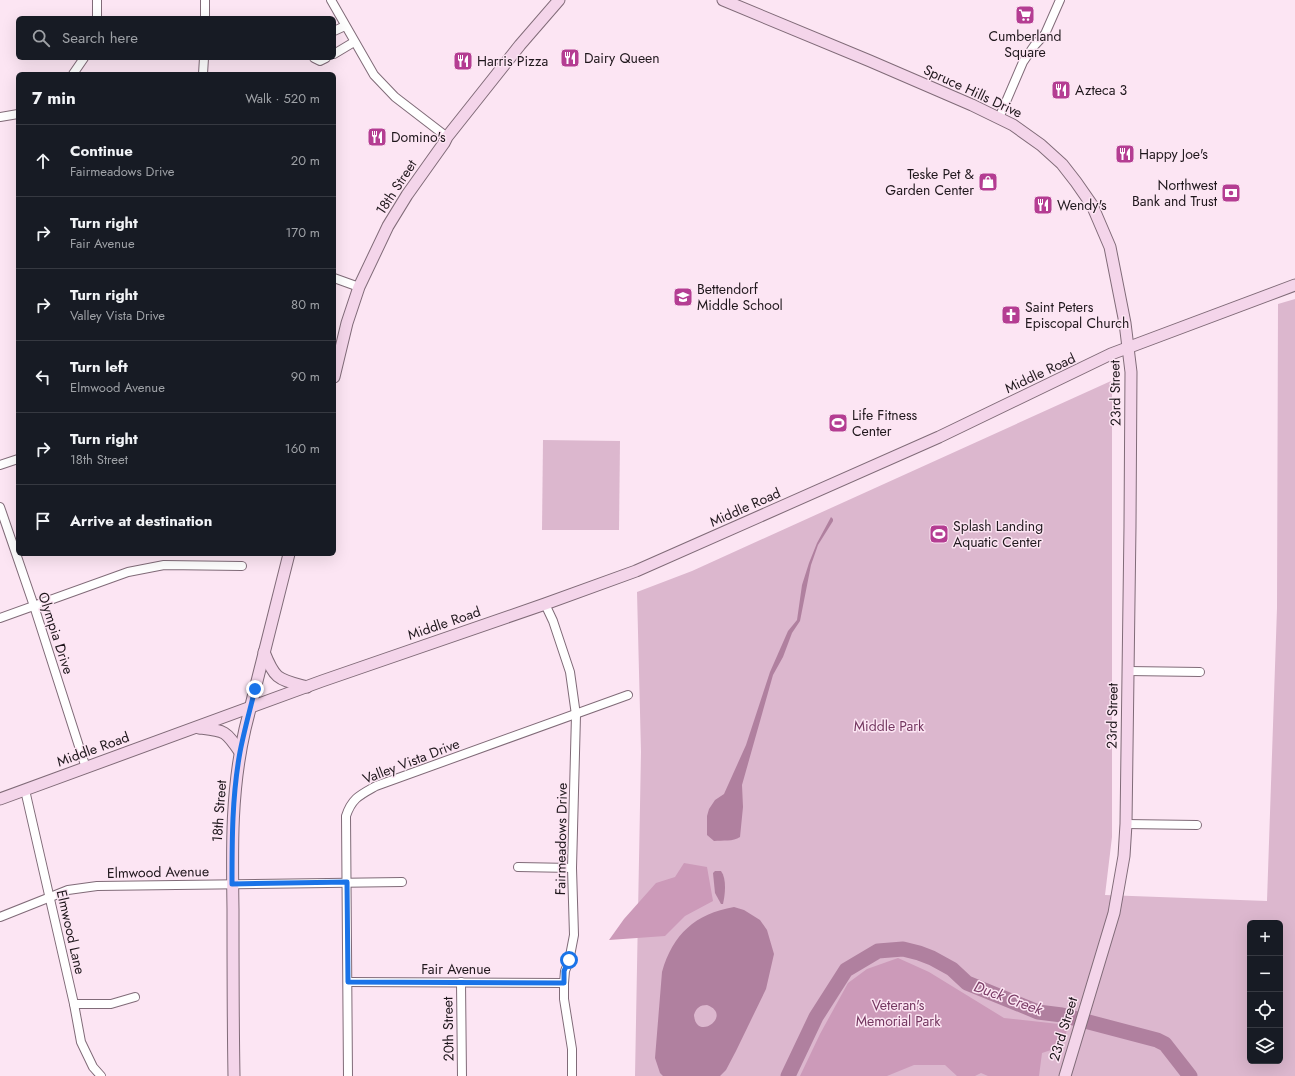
<!DOCTYPE html>
<meta charset="utf-8">
<style>
:root{--surface:#171b24;--page:#242831;--text:#f1f3f6;--muted:#9ea1a6;--line:#363941}
body{margin:0;font-family:Jost,sans-serif;background:var(--page);color:var(--text)}
.controls{position:absolute;right:12px;bottom:12px;display:grid;overflow:hidden;border-radius:6px;box-shadow:0 4px 16px #0002}
.controls button{width:36px;height:36px;display:grid;place-items:center;padding:0;border:0;border-bottom:1px solid var(--line);background:var(--surface);color:var(--text);font:20px sans-serif}
.stop{position:absolute;width:12px;height:12px;margin:-9px;border:3px solid #1a73e8;border-radius:50%;background:#fff}
.stop.end{background:#1a73e8;border-color:#fff;box-shadow:0 1px 4px #0008}
.list{margin:0;padding:0;list-style:none}
h2{display:flex;justify-content:space-between;align-items:center;height:52px;margin:0;padding:0 16px;font-size:17px}
h2 small{font-size:13px;font-weight:400;color:var(--muted)}
.list li{display:grid;grid-template-columns:26px 1fr auto;gap:12px;align-items:center;box-sizing:border-box;height:72px;padding:0 16px;border-top:1px solid var(--line)}
.list b{display:block;font-size:15px;white-space:nowrap}
.list p{margin:0;font-size:13px;white-space:nowrap;color:var(--muted)}
.list em{font-size:13px;font-style:normal;color:var(--muted)}
.icon{flex:none;width:22px;height:22px;fill:none;stroke:currentColor;stroke-width:2;stroke-linecap:round;stroke-linejoin:round}
.map{position:relative;flex:none;width:1295px;height:1076px;overflow:hidden}
.search{position:absolute;background:var(--surface);box-shadow:0 4px 16px #0002;left:16px;top:16px;width:320px;height:44px;display:flex;align-items:center;gap:10px;box-sizing:border-box;padding:0 14px;border-radius:6px;color:var(--muted);font-size:15px}
.panel{position:absolute;background:var(--surface);box-shadow:0 4px 16px #0002;left:16px;top:72px;width:320px;height:484px;border-radius:6px}
.map>svg:first-child{display:block}
</style>
<div class="map">
<svg width="1295" height="1076" viewBox="0 0 1295 1076">
<rect width="100%" height="100%" fill="#fce5f3"/>
<g fill="#dcb7ce" fill-rule="evenodd">
<path d="M 1295,299 L 1295,1076 L 635,1076 L 641,752 L 637,592 L 692,571 L 1111,381 L 1112,390 L 1112,837 L 1105,895 L 1267,901 L 1277,608 L 1278,304 ZM 1250,923 L 1280,923 L 1280,1061 L 1250,1061 Z"/>
<path d="M 543,440 L 620,441 L 619,530 L 542,530 Z"/>
</g>
<g fill="#cc9ab9">
<path d="M 684,863 L 707,867 L 713,901 L 685,916 L 665,936 L 609,940 L 624,919 L 656,883 L 675,877 Z"/>
<path d="M 898,958 L 929,972 L 1004,1018 L 1068,1025 L 1063,1046 L 1042,1053 L 1039,1076 L 988,1076 L 981,1073 L 975,1076 L 957,1076 L 945,1065 L 914,1065 L 887,1076 L 800,1076 L 820,1034 L 848,983 L 867,969 Z"/>
</g>
<g fill="#b0809f" fill-rule="evenodd">
<path d="M 831,517 L 833,519 L 833,521 L 818,545 L 811,565 L 800,621 L 792,633 L 783,657 L 773,675 L 742,785 L 743,807 L 740,837 C 733,842 723,840 714,841 L 707,835 L 707,816 L 709,809 L 715,800 L 724,794 L 746,745 L 770,672 L 788,631 L 797,620 L 802,585 L 809,563 L 817,543 Z"/>
<path d="M 715,871 L 721,871 C 727,879 725,895 723,904 L 721,904 L 715,893 L 713,873 Z"/>
<path d="M 734,907 L 744,910 L 760,920 L 767,930 L 774,954 L 766,989 L 736,1051 L 726,1070 L 720,1076 L 663,1076 L 660,1073 L 655,1058 L 662,972 C 673,934 695,914 734,907 ZM 707,1005 C 734,1015 696,1043 694,1015 C 696,1008 700,1005 707,1005 Z"/>
</g>
<g fill="none" stroke-linecap="round" stroke-linejoin="round">
<path stroke="#b0809f" stroke-width="15" d="M 788,1076 L 816,1017 L 846,970 L 878,951 L 903,949 L 919,953 L 932,958 L 952,969 L 967,983 L 1038,1012 L 1062,1015 L 1157,1040 L 1165,1044 L 1190,1076"/>
<defs>
<g id="street">
<path d="M 331,0 L 374,75 L 395,97 L 447,137"/>
<path d="M 97,18 L 97,0"/>
<path d="M 205,18 L 205,0"/>
<path d="M 334,31 L 345,26"/>
<path d="M 334,54 L 354,42"/>
<path d="M 314,58 L 320,61 L 326,58"/>
<path d="M 73,74 L 84,58"/>
<path d="M 203,74 L 204,58"/>
<path d="M 0,117 L 18,114"/>
<path d="M 999,118 L 1023,62 L 1034,46 L 1045,34 L 1060,0"/>
<path d="M 334,278 L 359,287"/>
<path d="M 0,465 L 18,459"/>
<path d="M 0,507 L 34,606 L 86,768"/>
<path d="M 545,604 L 553,621 L 570,672 L 576,715 L 572,868 L 574,935 L 569,961 L 565,971 L 564,983 L 564,999 L 572,1049 L 572,1076"/>
<path d="M 0,618 L 128,572 L 164,565 L 242,566"/>
<path d="M 1128,671 L 1200,672"/>
<path d="M 25,790 L 74,1004 L 81,1042 L 93,1067 L 101,1076"/>
<path d="M 1126,824 L 1197,825"/>
<path d="M 518,867 L 572,868"/>
<path d="M 0,917 L 68,890 L 97,886 L 402,882"/>
<path d="M 348,982 L 564,983"/>
<path d="M 461,982 L 462,1076"/>
<path d="M 74,1004 L 111,1004 L 135,997"/>
<path d="M 348,1076 L 346,816 C 352,798 360,795 376,786 L 628,695"/>
</g>
<g id="secondary">
<path d="M 723,0 L 870,61 L 972,105 L 1013,125 L 1041,145 L 1062,164 L 1076,182 L 1092,205 L 1110,247 L 1125,323 L 1131,372 L 1130,526 L 1126,824 L 1124,856 L 1114,913 L 1065,1076"/>
<path d="M 334,377 L 347,323 L 359,287 L 388,226 L 407,195 L 444,143 L 447,137 L 520,45 L 559,0"/>
<path d="M 264,652 C 275,680 278,679 307,687"/>
<path d="M 199,728 C 225,731 225,730 240,752"/>
<path d="M 0,799 L 322,681 L 545,604 L 636,571 L 939,437 L 1111,354 L 1295,285"/>
<path d="M 234,1076 C 233,1020 233,965 233,909 C 232,847 231,790 245,729 L 289,554"/>
</g>
</defs>
<use href="#street" stroke="#806b78" stroke-width="10"/>
<use href="#secondary" stroke="#806b78" stroke-width="13"/>
<use href="#street" stroke="#fff" stroke-width="8"/>
<use href="#secondary" stroke="#f4d5ea" stroke-width="11"/>
</g>
<g fill="none" stroke-linecap="round" stroke-linejoin="round">
<path stroke="#1a73e8" stroke-width="5" d="M 255,689 C 250,710 244,731 240,752 C 232,796 232,840 232,884 L 347,882 L 348,982 L 564,983 L 564,971 L 569,960"/>
</g>
<defs>
<symbol id="supermarket-square" viewBox="-11 -11 22 22"><rect x="-9" y="-9" width="18" height="18" rx="4" fill="#b43d92" stroke="#fce5f3"/><path d="M-6-5.5h2.5l.6 2H6L4.5 2H-2.5L-4.4-4H-6ZM-1.5 3.2a1.3 1.3 0 1 0 .1 0ZM3 3.2a1.3 1.3 0 1 0 .1 0Z" fill="#fff"/></symbol>
<symbol id="restaurant-square" viewBox="-11 -11 22 22"><rect x="-9" y="-9" width="18" height="18" rx="4" fill="#b43d92" stroke="#fce5f3"/><path d="M-5-6h1v4h1v-4h1v4h1v-4h1v5L-1.5 .5V6h-2V.5L-5-1ZM5-6V6H3V1.5H1.5Q1.5-4 5-6Z" fill="#fff"/></symbol>
<symbol id="shop-square" viewBox="-11 -11 22 22"><rect x="-9" y="-9" width="18" height="18" rx="4" fill="#b43d92" stroke="#fce5f3"/><path d="M-5-2.5h2.3a2.7 3.5 0 0 1 5.4 0H5L5.5 6h-11ZM-1.5-2.5h3a1.5 2.3 0 0 0-3 0Z" fill="#fff"/></symbol>
<symbol id="bank-square" viewBox="-11 -11 22 22"><rect x="-9" y="-9" width="18" height="18" rx="4" fill="#b43d92" stroke="#fce5f3"/><path d="M-6-4H6V4H-6ZM0-2.3a2.3 2.3 0 1 0 0 4.6a2.3 2.3 0 1 0 0-4.6Z" fill="#fff"/></symbol>
<symbol id="school-square" viewBox="-11 -11 22 22"><rect x="-9" y="-9" width="18" height="18" rx="4" fill="#b43d92" stroke="#fce5f3"/><path d="M0-5L7-2L0 1L-7-2ZM-4 1L0 2.5L4 1V4Q0 6-4 4Z" fill="#fff"/></symbol>
<symbol id="church-square" viewBox="-11 -11 22 22"><rect x="-9" y="-9" width="18" height="18" rx="4" fill="#b43d92" stroke="#fce5f3"/><path d="M-1.2-6h2.4v3.5h3.3v2.4h-3.3V6h-2.4V-.1h-3.3v-2.4h3.3Z" fill="#fff"/></symbol>
<symbol id="stadium-square" viewBox="-11 -11 22 22"><rect x="-9" y="-9" width="18" height="18" rx="4" fill="#b43d92" stroke="#fce5f3"/><path d="M0-5a6.5 5 0 1 0 0 10a6.5 5 0 1 0 0-10ZM-3.5-1.8h7v3.6h-7Z" fill="#fff"/></symbol>
</defs>
<g fill-rule="evenodd">
<use href="#supermarket-square" x="1014" y="4" width="22" height="22"/>
<use href="#restaurant-square" x="559" y="47" width="22" height="22"/>
<use href="#restaurant-square" x="452" y="50" width="22" height="22"/>
<use href="#restaurant-square" x="1050" y="79" width="22" height="22"/>
<use href="#restaurant-square" x="366" y="126" width="22" height="22"/>
<use href="#restaurant-square" x="1114" y="143" width="22" height="22"/>
<use href="#shop-square" x="977" y="171" width="22" height="22"/>
<use href="#bank-square" x="1220" y="182" width="22" height="22"/>
<use href="#restaurant-square" x="1032" y="194" width="22" height="22"/>
<use href="#school-square" x="672" y="286" width="22" height="22"/>
<use href="#church-square" x="1000" y="304" width="22" height="22"/>
<use href="#stadium-square" x="827" y="412" width="22" height="22"/>
<use href="#stadium-square" x="928" y="523" width="22" height="22"/>
</g>
<g text-anchor="middle" dominant-baseline="central" stroke-width="3" stroke-linejoin="round" paint-order="stroke">
<g font-size="14" fill="#1f171c" stroke="#fce5f3" text-anchor="start">
<text x="1025" y="36" text-anchor="middle">Cumberland<tspan x="1025" dy="16">Square</tspan></text>
<text x="584" y="58">Dairy Queen</text>
<text x="477" y="61">Harris Pizza</text>
<text x="1075" y="90">Azteca 3</text>
<text x="391" y="137">Domino's</text>
<text x="1139" y="154">Happy Joe's</text>
<text x="974" y="174" text-anchor="end">Teske Pet &amp;<tspan x="974" dy="16">Garden Center</tspan></text>
<text x="1217" y="185" text-anchor="end">Northwest<tspan x="1217" dy="16">Bank and Trust</tspan></text>
<text x="1057" y="205">Wendy's</text>
<text x="697" y="289">Bettendorf<tspan x="697" dy="16">Middle School</tspan></text>
<text x="1025" y="307">Saint Peters<tspan x="1025" dy="16">Episcopal Church</tspan></text>
<text x="852" y="415">Life Fitness<tspan x="852" dy="16">Center</tspan></text>
<text x="953" y="526">Splash Landing<tspan x="953" dy="16">Aquatic Center</tspan></text>
</g>
<g font-size="14" fill="#1f171c" stroke="#fce5f3">
<text transform="translate(973 91) rotate(25)">Spruce Hills Drive</text>
<text transform="translate(396 187) rotate(-57)">18th Street</text>
<text transform="translate(1040 373) rotate(-25)">Middle Road</text>
<text transform="translate(1115 393) rotate(-91)">23rd Street</text>
<text transform="translate(745 507) rotate(-24)">Middle Road</text>
<text transform="translate(444 623) rotate(-19)">Middle Road</text>
<text transform="translate(56 633) rotate(72)">Olympia Drive</text>
<text transform="translate(1112 716) rotate(-89)">23rd Street</text>
<text transform="translate(93 749) rotate(-20)">Middle Road</text>
<text transform="translate(411 761) rotate(-21)">Valley Vista Drive</text>
<text transform="translate(219 811) rotate(-86)">18th Street</text>
<text transform="translate(561 839) rotate(-89)">Fairmeadows Drive</text>
<text transform="translate(158 872) rotate(-1)">Elmwood Avenue</text>
<text transform="translate(71 932) rotate(77)">Elmwood Lane</text>
<text x="456" y="969">Fair Avenue</text>
<text transform="translate(448 1029) rotate(-91)">20th Street</text>
<text transform="translate(1063 1029) rotate(-73)">23rd Street</text>
</g>
<g font-size="14" fill="#743760" stroke="#fce5f3">
<text x="889" y="726">Middle Park</text>
<text x="898" y="1005">Veteran's<tspan x="898" dy="16">Memorial Park</tspan></text>
</g>
<g font-size="15" font-style="italic" fill="#7b3d67" stroke="#fce5f3">
<text transform="translate(1008 998) rotate(20)">Duck Creek</text>
</g>
</g>
</svg>
<div class="controls">
<button>+</button>
<button>−</button>
<button><svg class="icon" aria-label="locate" viewBox="0 0 24 24"><circle cx="12" cy="12" r="6"/><path d="M12 2v4M12 18v4M2 12h4M18 12h4"/></svg></button>
<button><svg class="icon" aria-label="layers" viewBox="0 0 24 24"><path d="M12 4l9 5-9 5-9-5zM3 14l9 5 9-5"/></svg></button>
</div>
<div class="stop" style="left:569px;top:960px"></div>
<div class="stop end" style="left:255px;top:689px"></div>
<div class="search"><svg class="icon" aria-label="search" viewBox="0 0 24 24"><circle cx="10" cy="10" r="6"/><path d="M15 15l6 6"/></svg>Search here</div>
<section class="panel">
<h2>7 min<small>Walk · 520 m</small></h2>
<ul class="list">
<li><svg class="icon" aria-label="ahead" viewBox="0 0 24 24"><path d="M12 20V5M6 11l6-6 6 6"/></svg><div><b>Continue</b><p>Fairmeadows Drive</p></div><em>20 m</em></li>
<li><svg class="icon" aria-label="right" viewBox="0 0 24 24"><path d="M7 20v-9h11M14 6l5 5-5 5"/></svg><div><b>Turn right</b><p>Fair Avenue</p></div><em>170 m</em></li>
<li><svg class="icon" aria-label="right" viewBox="0 0 24 24"><path d="M7 20v-9h11M14 6l5 5-5 5"/></svg><div><b>Turn right</b><p>Valley Vista Drive</p></div><em>80 m</em></li>
<li><svg class="icon" aria-label="left" viewBox="0 0 24 24"><path d="M17 20v-9H6M10 6l-5 5 5 5"/></svg><div><b>Turn left</b><p>Elmwood Avenue</p></div><em>90 m</em></li>
<li><svg class="icon" aria-label="right" viewBox="0 0 24 24"><path d="M7 20v-9h11M14 6l5 5-5 5"/></svg><div><b>Turn right</b><p>18th Street</p></div><em>160 m</em></li>
<li><svg class="icon" aria-label="arrive" viewBox="0 0 24 24"><path d="M6 21V4h12l-3 4 3 4H6"/></svg><div><b>Arrive at destination</b></div></li>
</ul>
</section>
</div>
